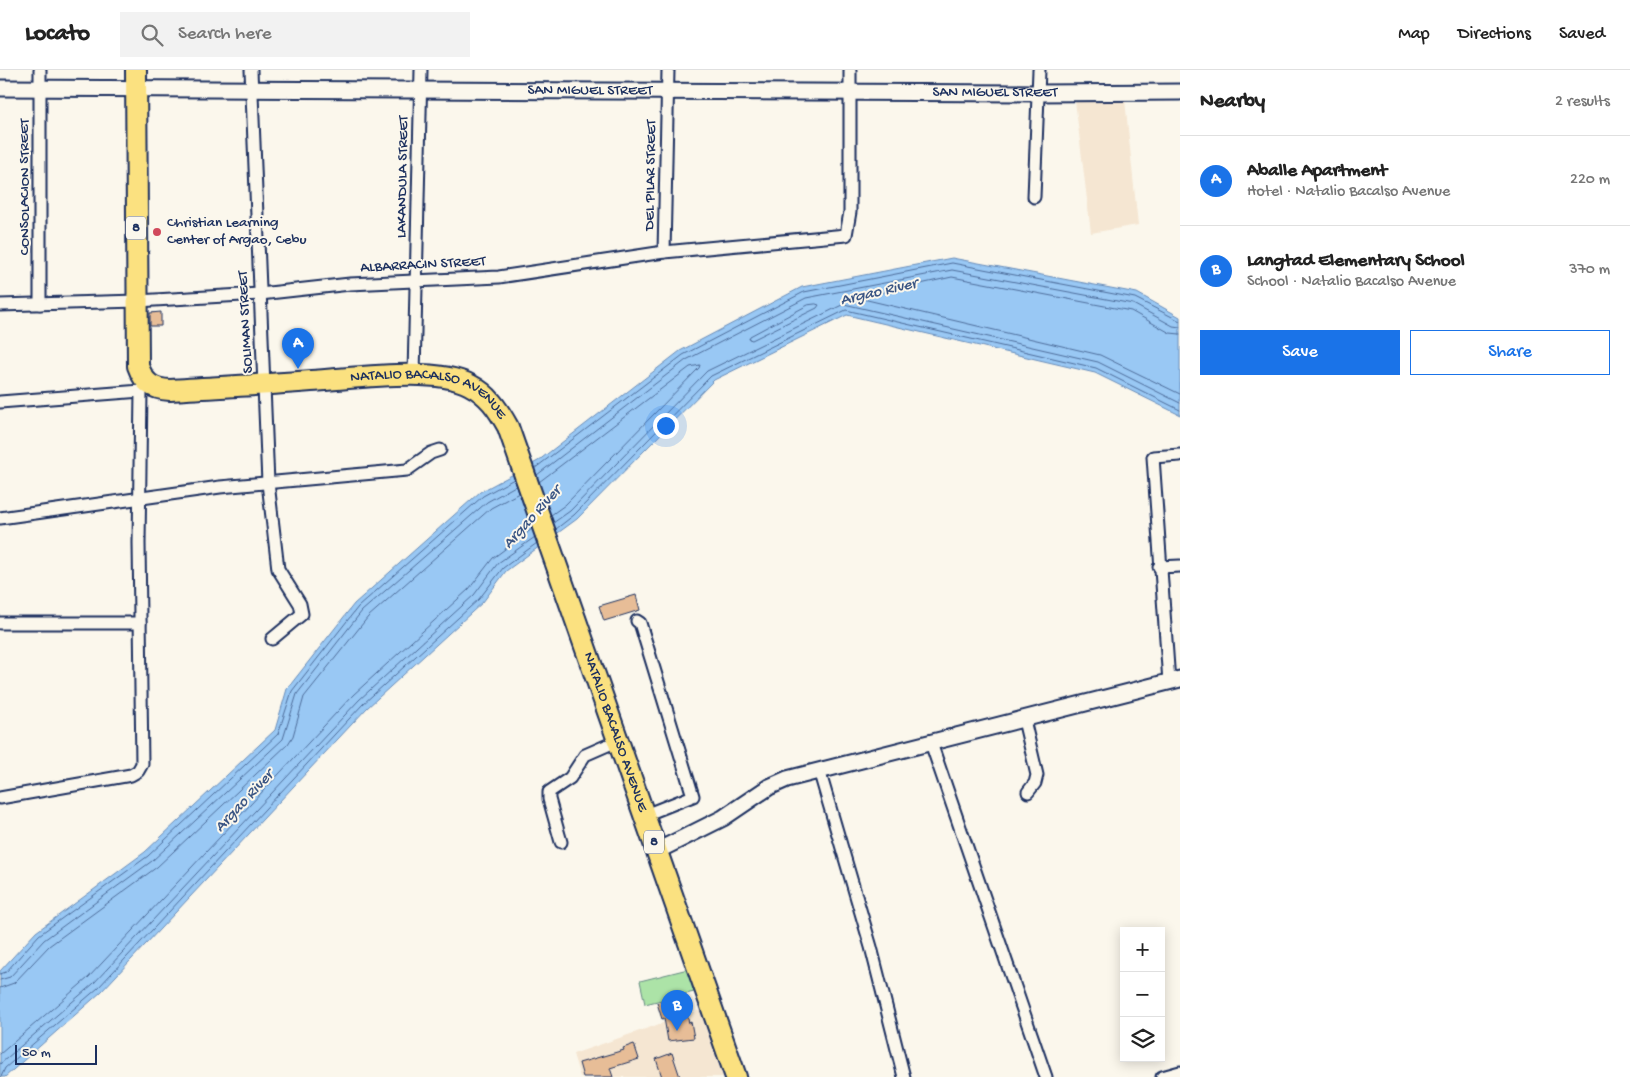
<!DOCTYPE html>
<meta charset="utf-8">
<style>
:root{--surface:#fff;--page:#f2f2f2;--text:#222;--muted:#767676;--line:#e0e0e0;--accent:#1a73e8}
body{margin:0;font-family:"Gochi Hand",sans-serif;background:var(--page);color:var(--text)}
.controls{position:absolute;right:15px;bottom:15px;display:grid;overflow:hidden;border-radius:0px;box-shadow:0 2px 12px #0003}
.controls button{width:45px;height:45px;display:grid;place-items:center;padding:0;border:0;border-bottom:1px solid var(--line);background:var(--surface);color:var(--text);font:25px sans-serif}
.scale{position:absolute;left:15px;bottom:12px;width:82px;box-sizing:border-box;padding-left:5px;border:2px solid #1b2f5e;border-top:0;font-size:14px;line-height:18px;white-space:nowrap;color:#1b2f5e;-webkit-text-stroke:4px #fbf7ec;paint-order:stroke}
.you{position:absolute;left:665px;top:355px;width:18px;height:18px;margin:-12px;border:4px solid #fff;border-radius:50%;background:#1a73e8;box-shadow:0 0 0 8px #1a73e833}
.badge{display:grid;place-items:center;width:32px;height:32px;border-radius:50%;background:var(--accent);color:#fff;font-size:16px;font-weight:700}
.pin{position:absolute;translate:-50% -41px;filter:drop-shadow(0 1px 2px #0008)}
.pin::after{content:'';position:absolute;top:26px;width:18px;height:15px;background:inherit;clip-path:polygon(0 0,100% 0,50% 100%)}
.list{margin:0;padding:0;list-style:none}
h2{display:flex;justify-content:space-between;align-items:center;height:65px;margin:0;padding:0 20px;font-size:21px}
h2 small{font-size:16px;font-weight:400;color:var(--muted)}
.list li{display:grid;grid-template-columns:32px 1fr auto;gap:15px;align-items:center;box-sizing:border-box;height:90px;padding:0 20px;border-top:1px solid var(--line)}
.list b{display:block;font-size:19px;white-space:nowrap}
.list p{margin:0;font-size:16px;white-space:nowrap;color:var(--muted)}
.list em{font-size:16px;font-style:normal;color:var(--muted)}
.actions{display:flex;gap:10px;padding:15px 20px}
.actions a{flex:1;padding:11px 0;border:1px solid var(--accent);border-radius:0px;text-align:center;font-size:18px;color:var(--accent)}
.actions .main{background:var(--accent);color:#fff}
.icon{flex:none;width:28px;height:28px;fill:none;stroke:currentColor;stroke-width:2;stroke-linecap:round;stroke-linejoin:round}
.map{position:relative;flex:none;width:1180px;height:1007px;overflow:hidden}
header{display:flex;align-items:center;gap:30px;box-sizing:border-box;height:70px;padding:0 25px;background:var(--surface);border-bottom:1px solid var(--line)}
header strong{font-size:24px}
nav{display:flex;gap:28px;margin-inline-start:auto;font-size:18px}
.search{width:350px;height:45px;background:var(--page);display:flex;align-items:center;gap:12px;box-sizing:border-box;padding:0 18px;border-radius:0px;color:var(--muted);font-size:19px}
main{display:flex}
aside{flex:1;background:var(--surface)}
.map>svg:first-child{display:block}
</style>
<header>
<strong>Locato</strong>
<div class="search"><svg class="icon" aria-label="search" viewBox="0 0 24 24"><circle cx="10" cy="10" r="6"/><path d="M15 15l6 6"/></svg>Search here</div>
<nav><a>Map</a><a>Directions</a><a>Saved</a></nav>
</header>
<main>
<div class="map">
<svg width="1180" height="1007" viewBox="0 0 1180 1007">
<rect width="100%" height="100%" fill="#fbf7ec"/>
<filter id="ink" filterUnits="userSpaceOnUse"><feTurbulence type="fractalNoise" baseFrequency=".02" numOctaves="2"/><feDisplacementMap in="SourceGraphic" scale="10" xChannelSelector="R" yChannelSelector="G"/><feConvolveMatrix kernelMatrix="1 2 1 2 8 2 1 2 1" color-interpolation-filters="sRGB"/></filter>
<g filter="url(#ink)">
<g fill="#f5e6d2">
<path d="M 1075,30 L 1125,30 L 1138,155 L 1091,163 Z"/>
<path d="M 706,938 L 728,1007 L 580,1007 L 573,984 Z"/>
</g>
<path fill="#ace3a7" stroke="#648982" d="M 688,899 L 694,922 L 645,934 L 640,911 Z"/>
<path fill="#99c8f4" stroke="#678bb8" d="M 952,188 L 1137,223 L 1180,247 L 1180,345 L 1095,303 L 847,245 L 714,310 L 577,449 L 506,501 L 483,532 L 367,638 L 101,922 L 5,1007 L 0,1007 L 0,901 L 36,862 L 145,782 L 275,660 L 287,619 L 354,534 L 480,422 L 538,391 L 680,281 L 802,217 Z"/>
<g fill="none" stroke-linecap="round" stroke-linejoin="round">
<g stroke="#4d6c9a" stroke-width="1">
<path d="M 816,234 L 819,235 L 817,238 L 752,270 L 749,269 L 750,266 L 808,235 Z"/>
<path d="M 1180,264 L 1170,263 L 1131,241 L 952,207 L 861,227 L 863,229 L 1100,285 L 1180,324"/>
<path d="M 534,399 L 683,285 L 804,222 L 952,193 L 1135,228 L 1180,251"/>
<path d="M 537,405 L 686,290 L 806,228 L 952,200 L 1133,234 L 1173,256 L 1180,257"/>
<path d="M 539,412 L 690,297 L 700,295 L 699,298 L 565,435 L 551,445"/>
<path d="M 553,453 L 570,441 L 707,301 L 844,234 L 1098,292 L 1180,333"/>
<path d="M 556,459 L 574,445 L 711,306 L 846,240 L 1096,298 L 1180,340"/>
<path d="M 0,904 L 6,902 L 39,865 L 148,786 L 278,664 L 292,621 L 358,537 L 483,426 L 514,409"/>
<path d="M 0,910 L 10,907 L 44,870 L 152,791 L 283,669 L 297,624 L 362,541 L 487,432 L 517,415"/>
<path d="M 0,918 L 14,913 L 49,876 L 157,797 L 288,674 L 293,666 L 304,627 L 368,547 L 491,438 L 519,423"/>
<path d="M 0,984 L 88,908 L 353,625 L 469,519 L 493,488 L 532,459"/>
<path d="M 0,994 L 93,914 L 359,630 L 474,525 L 498,493 L 535,467"/>
<path d="M 1,1007 L 5,998 L 98,918 L 363,634 L 479,529 L 503,498 L 537,473"/>
</g>
</g>
<g fill="#e7bd97" stroke="#1b2f5e">
<path d="M 161,242 L 161,256 L 150,256 L 150,243 Z"/>
<path d="M 636,525 L 640,540 L 604,551 L 599,536 Z"/>
<path d="M 682,926 L 689,953 L 691,952 L 694,968 L 668,971 L 664,948 L 662,949 L 657,933 Z"/>
<path d="M 634,974 L 639,989 L 610,998 L 613,1007 L 583,1007 L 579,993 L 624,980 L 623,978 Z"/>
<path d="M 672,983 L 680,1007 L 662,1007 L 656,989 Z"/>
</g>
<g fill="none" stroke-linecap="round" stroke-linejoin="round">
<defs>
<g id="street">
<path d="M 251,0 L 268,413 L 278,499 L 300,534 L 302,544 L 272,569"/>
<path d="M 1034,127 L 1039,0"/>
<path d="M 664,182 L 668,0"/>
<path d="M 40,234 L 40,0"/>
<path d="M 0,235 L 137,231 L 260,224 L 350,214 L 499,207 L 664,182 L 846,165 L 850,142 L 850,0"/>
<path d="M 414,305 L 421,0"/>
<path d="M 0,332 L 141,321"/>
<path d="M 0,448 L 220,417 L 407,400 L 431,383 L 440,380"/>
<path d="M 1159,497 L 1180,496"/>
<path d="M 637,551 L 640,553 L 693,726 L 645,745"/>
<path d="M 0,553 L 140,553"/>
<path d="M 1169,612 L 1153,387 L 1180,385"/>
<path d="M 1024,650 L 1037,705 L 1035,713 L 1028,722"/>
<path d="M 931,673 L 1046,1007"/>
<path d="M 819,700 L 871,877 L 904,1007"/>
<path d="M 0,728 L 131,705 L 138,701 L 142,694 L 139,473 L 141,321 L 147,314"/>
<path d="M 561,772 L 549,729 L 549,722 L 570,708 L 585,685 L 617,671"/>
<path d="M 1162,1007 L 1180,1002"/>
</g>
<g id="secondary">
<path id="s1" d="M 0,18 L 1038,23 L 1180,22"/>
<path d="M 657,781 L 723,748 L 769,717 L 787,709 L 1180,609"/>
</g>
<g id="highway">
<path id="s2" d="M 136,0 L 138,296 C 144,313 152,319 170,320 C 217,317 264,315 311,311 C 351,309 435,296 470,315 C 488,324 498,339 508,357 L 736,1007"/>
</g>
</defs>
<use href="#street" stroke="#1b2f5e" stroke-width="15"/>
<use href="#secondary" stroke="#1b2f5e" stroke-width="19"/>
<use href="#highway" stroke="#1b2f5e" stroke-width="24"/>
<use href="#street" stroke="#fbf7ec" stroke-width="11"/>
<use href="#secondary" stroke="#fbf7ec" stroke-width="15"/>
<use href="#highway" stroke="#fbe180" stroke-width="20"/>
</g>
</g>
<circle fill="#d1495b" stroke="#fbf7ec" stroke-width="2" cx="157" cy="162" r="5"/>
<g text-anchor="middle" dominant-baseline="central" stroke-width="4" stroke-linejoin="round" paint-order="stroke">
<g fill="#fbf7ec" stroke="#5e6b89" stroke-width="1">
<rect x="126" y="146.5" width="20" height="23" rx="4"/>
<rect x="644" y="760.5" width="20" height="23" rx="4"/>
</g>
<g font-size="14" font-weight="bold" fill="#1b2f5e">
<text x="136" y="158">8</text>
<text x="654" y="772">8</text>
</g>
<g font-size="15" fill="#1b2f5e" stroke="#fbf7ec">
<text stroke="none"><textPath href="#s1" startOffset="590">SAN MIGUEL STREET</textPath></text>
<text stroke="none"><textPath href="#s1" startOffset="995">SAN MIGUEL STREET</textPath></text>
<text transform="translate(651 105) rotate(-89)">DEL PILAR STREET</text>
<text transform="translate(403 107) rotate(-89)">LAKANDULA STREET</text>
<text transform="translate(25 117) rotate(-90)">CONSOLACION STREET</text>
<text transform="translate(423 195) rotate(-3)">ALBARRACIN STREET</text>
<text transform="translate(246 252) rotate(-93)">SOLIMAN STREET</text>
<text stroke="none"><textPath href="#s2" startOffset="604">NATALIO BACALSO AVENUE</textPath></text>
<text stroke="none"><textPath href="#s2" startOffset="1022">NATALIO BACALSO AVENUE</textPath></text>
</g>
<g font-size="15" fill="#1b2f5e" stroke="#fbf7ec" text-anchor="start">
<text x="167" y="153">Christian Learning<tspan x="167" dy="17">Center of Argao, Cebu</tspan></text>
</g>
<g font-size="16" font-style="italic" fill="#3a5584" stroke="#fbf7ec">
<text transform="translate(879 223) rotate(-13)">Argao River</text>
<text transform="translate(533 448) rotate(-48)">Argao River</text>
<text transform="translate(245 732) rotate(-47)">Argao River</text>
</g>
</g>
</svg>
<div class="controls">
<button>+</button>
<button>−</button>
<button><svg class="icon" aria-label="layers" viewBox="0 0 24 24"><path d="M12 4l9 5-9 5-9-5zM3 14l9 5 9-5"/></svg></button>
</div>
<div class="scale">50 m</div>
<div class="you"></div>
<div class="pin badge" style="left:298px;top:299px">A</div>
<div class="pin badge" style="left:677px;top:961px">B</div>
</div>
<aside>
<h2>Nearby<small>2 results</small></h2>
<ul class="list">
<li><span class="badge">A</span><div><b>Aballe Apartment</b><p>Hotel · Natalio Bacalso Avenue</p></div><em>220 m</em></li>
<li><span class="badge">B</span><div><b>Langtad Elementary School</b><p>School · Natalio Bacalso Avenue</p></div><em>370 m</em></li>
</ul>
<div class="actions"><a class="main">Save</a><a>Share</a></div>
</aside>
</main>
